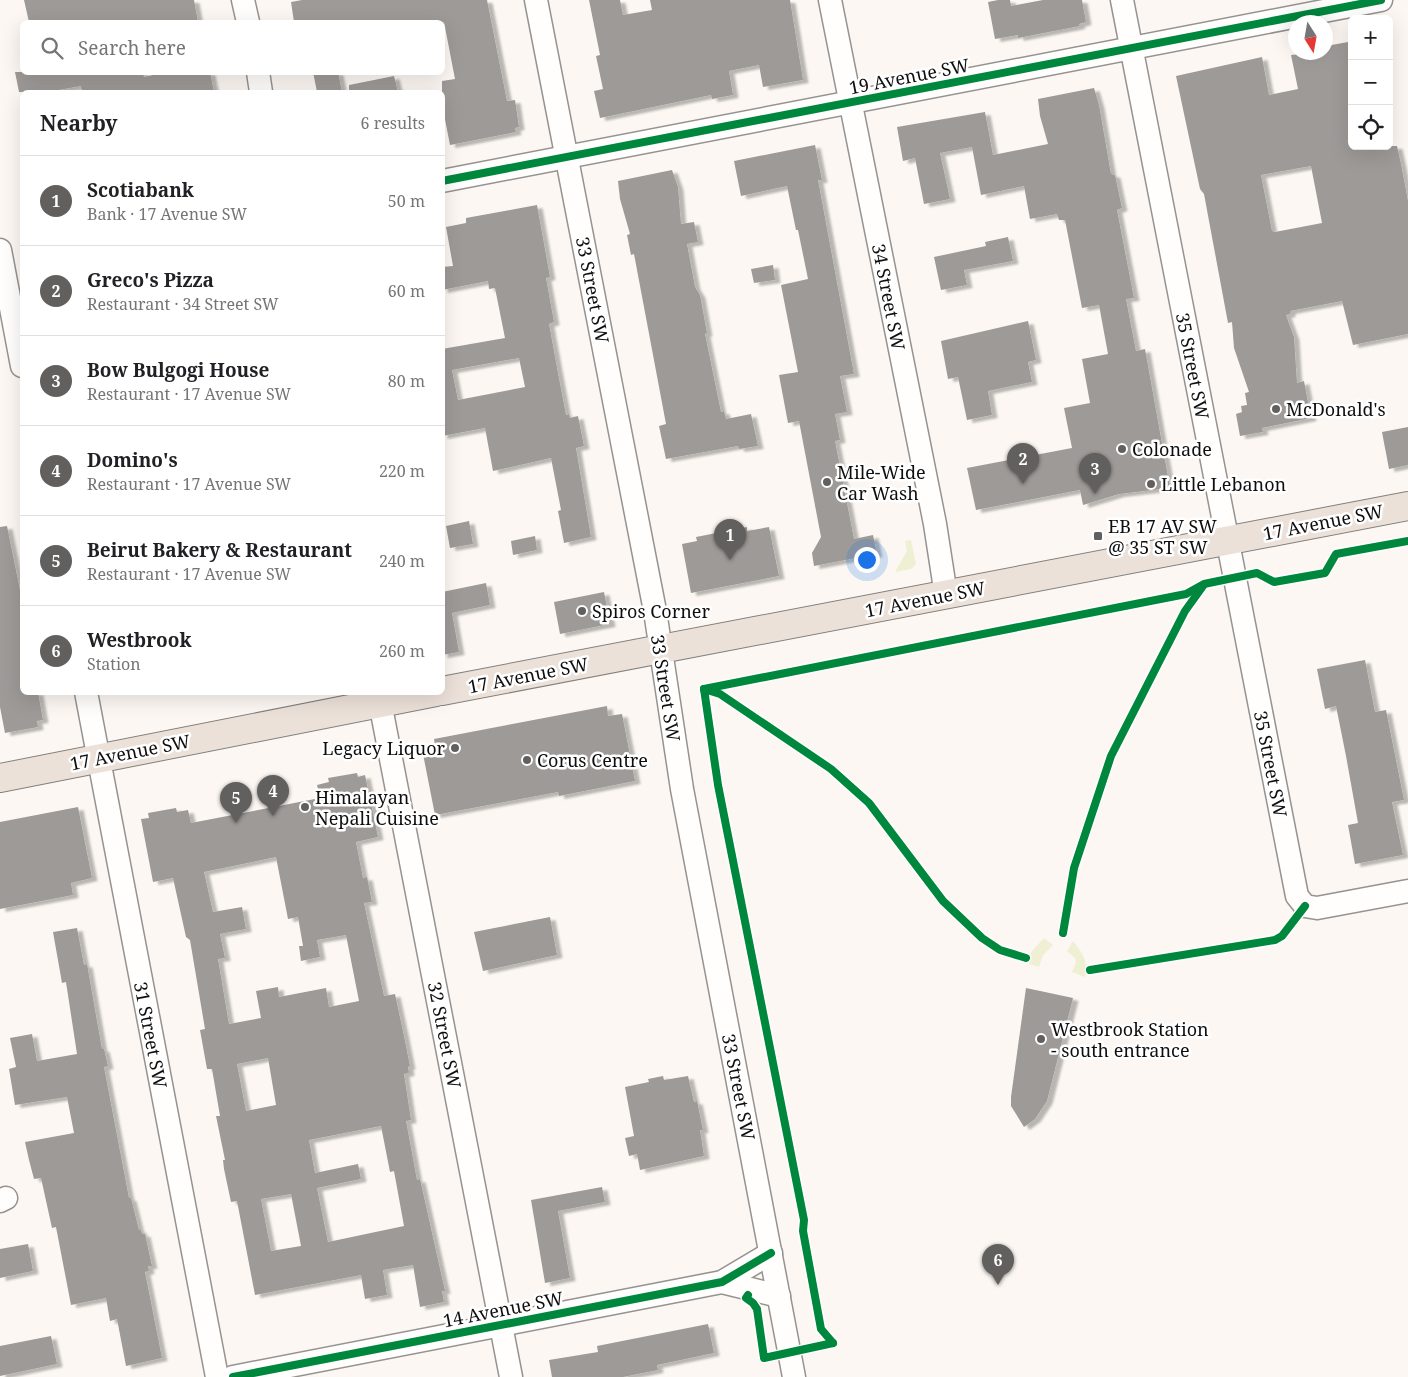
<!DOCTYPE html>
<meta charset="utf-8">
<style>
:root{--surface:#fff;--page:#f6f6f6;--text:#202124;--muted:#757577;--line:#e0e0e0;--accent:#61605e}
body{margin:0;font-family:"Noto Serif",serif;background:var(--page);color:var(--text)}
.controls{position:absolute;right:15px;top:15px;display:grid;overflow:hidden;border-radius:8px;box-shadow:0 5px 20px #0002}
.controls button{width:45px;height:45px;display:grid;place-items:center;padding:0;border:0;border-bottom:1px solid var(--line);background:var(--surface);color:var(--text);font:25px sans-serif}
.compass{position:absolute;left:1288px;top:15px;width:45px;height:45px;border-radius:50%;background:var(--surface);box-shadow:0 5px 20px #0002;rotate:169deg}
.you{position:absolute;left:866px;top:559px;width:18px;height:18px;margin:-12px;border:4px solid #fff;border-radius:50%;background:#1a73e8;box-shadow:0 0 0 8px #1a73e833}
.badge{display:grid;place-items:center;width:32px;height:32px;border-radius:50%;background:var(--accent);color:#fff;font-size:16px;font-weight:700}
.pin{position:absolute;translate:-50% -41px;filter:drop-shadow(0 1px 2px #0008)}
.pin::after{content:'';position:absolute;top:26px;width:18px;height:15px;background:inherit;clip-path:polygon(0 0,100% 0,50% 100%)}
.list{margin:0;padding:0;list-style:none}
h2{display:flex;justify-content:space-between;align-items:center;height:65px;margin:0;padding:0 20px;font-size:21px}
h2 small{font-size:16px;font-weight:400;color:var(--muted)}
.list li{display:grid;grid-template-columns:32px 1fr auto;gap:15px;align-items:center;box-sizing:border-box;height:90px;padding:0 20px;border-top:1px solid var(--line)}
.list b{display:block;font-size:19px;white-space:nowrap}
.list p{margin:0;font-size:16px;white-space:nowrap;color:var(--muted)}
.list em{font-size:16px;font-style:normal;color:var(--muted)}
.icon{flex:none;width:28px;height:28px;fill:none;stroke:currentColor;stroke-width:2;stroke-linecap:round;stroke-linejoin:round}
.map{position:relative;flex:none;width:1408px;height:1377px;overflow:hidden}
.search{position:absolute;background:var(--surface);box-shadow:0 5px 20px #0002;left:20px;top:20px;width:425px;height:55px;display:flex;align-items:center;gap:12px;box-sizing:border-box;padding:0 18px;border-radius:8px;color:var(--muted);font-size:19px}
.panel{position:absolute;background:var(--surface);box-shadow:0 5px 20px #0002;left:20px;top:90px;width:425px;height:605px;border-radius:8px}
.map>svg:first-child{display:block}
</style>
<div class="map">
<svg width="1408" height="1377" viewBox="0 0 1408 1377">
<defs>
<filter id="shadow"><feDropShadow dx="5.5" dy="3" stdDeviation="1" flood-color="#0004"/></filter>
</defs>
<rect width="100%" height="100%" fill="#fcf7f2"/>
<g fill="#eeefd3">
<path d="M 911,540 L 916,564 L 911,569 L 895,572 L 907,551 L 905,541 Z"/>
<path d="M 1044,938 L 1053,945 L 1043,955 L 1039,967 L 1029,964 L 1031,952 Z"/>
<path d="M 1073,941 C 1083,954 1088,960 1085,977 L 1072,972 L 1076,963 L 1075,958 L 1067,951 Z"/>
</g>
<g fill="#9e9a98" fill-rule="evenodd" filter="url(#shadow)">
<path d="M 24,0 L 194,0 L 198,22 L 29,22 Z"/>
<path d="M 302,0 L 487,0 L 507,101 L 515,100 L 519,127 L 515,128 L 516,132 L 450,145 L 442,104 L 442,81 L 455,79 L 444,22 L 294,22 L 291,2 Z"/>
<path d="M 589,0 L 620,0 L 623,15 L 652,10 L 650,0 L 790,0 L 803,80 L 763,87 L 759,65 L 729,71 L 733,95 L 712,99 L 711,95 L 600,118 L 594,91 L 603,89 L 596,56 L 600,55 Z"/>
<path d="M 998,0 L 1010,0 L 1011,6 L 1043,0 L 1082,0 L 1086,22 L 1079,24 L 1080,26 L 1018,38 L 1018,35 L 995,39 L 988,2 Z"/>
<path d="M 1348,42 L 1352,43 L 1352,146 L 1397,146 L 1401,164 L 1408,201 L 1408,334 L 1353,345 L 1342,301 L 1290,311 L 1290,314 L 1286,315 L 1294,337 L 1297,383 L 1304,381 L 1311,418 L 1262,428 L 1263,432 L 1240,436 L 1236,414 L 1242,412 L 1241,406 L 1247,405 L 1245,393 L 1249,392 L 1234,348 L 1232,322 L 1228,323 L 1204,194 L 1200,189 L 1176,76 L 1262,57 L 1269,95 L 1298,89 L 1291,55 L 1326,52 L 1326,46 ZM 1311,166 L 1322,223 L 1275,232 L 1272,231 L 1261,175 Z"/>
<path d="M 15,72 L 143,72 L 144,77 L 166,72 L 210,72 L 214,92 L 82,92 L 81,86 L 47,92 L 19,92 Z"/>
<path d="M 313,72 L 338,72 L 342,92 L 317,92 Z"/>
<path d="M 394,76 L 398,92 L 349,92 L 349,85 Z"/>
<path d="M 1094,88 L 1099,105 L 1111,174 L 1115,175 L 1122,208 L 1117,210 L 1134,298 L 1126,299 L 1136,351 L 1145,349 L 1170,488 L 1119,494 L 1083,505 L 1080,490 L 976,510 L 967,468 L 1072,448 L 1064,408 L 1090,403 L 1082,359 L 1108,354 L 1099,305 L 1082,308 L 1065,220 L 1059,220 L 1057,214 L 1030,219 L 1024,186 L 981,195 L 972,147 L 940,153 L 950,199 L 924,204 L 915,158 L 903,161 L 897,127 L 985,112 L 993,155 L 1048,144 L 1040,116 L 1038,99 Z"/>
<path d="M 815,145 L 822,180 L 818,180 L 854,374 L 840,376 L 847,412 L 835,414 L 840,440 L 835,441 L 854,539 L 873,535 L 877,554 L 814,566 L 812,553 L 821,537 L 799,421 L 788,423 L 779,375 L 798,372 L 781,285 L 808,279 L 798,230 L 796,230 L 787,186 L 741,196 L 734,161 Z"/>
<path d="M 672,170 L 678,187 L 681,224 L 694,222 L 698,242 L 687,244 L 695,287 L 700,295 L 707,333 L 705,334 L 721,412 L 724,411 L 726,419 L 751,414 L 758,446 L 739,449 L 738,446 L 666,459 L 659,426 L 666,424 L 634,254 L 631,255 L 627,235 L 630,234 L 620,199 L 618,181 Z"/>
<path d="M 537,205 L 550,277 L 546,278 L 554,322 L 549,324 L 558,373 L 566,415 L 569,414 L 570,418 L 578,416 L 584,446 L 576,448 L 591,537 L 564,543 L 558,511 L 561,510 L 551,458 L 493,471 L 485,428 L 442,436 L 442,349 L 505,338 L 495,288 L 489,289 L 488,281 L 442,290 L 442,267 L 453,266 L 446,227 L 466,223 L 466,218 ZM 519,358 L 525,387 L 458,400 L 452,370 Z"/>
<path d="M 1008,237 L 1013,261 L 964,270 L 967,285 L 941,290 L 934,257 L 986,246 L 985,242 Z"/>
<path d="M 773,265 L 775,280 L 754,283 L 751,269 Z"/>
<path d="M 1028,321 L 1036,360 L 1028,362 L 1032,382 L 988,391 L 992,415 L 967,420 L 958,377 L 948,379 L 941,341 Z"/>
<path d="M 1408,427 L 1408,465 L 1389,469 L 1382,432 Z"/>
<path d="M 469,521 L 473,544 L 450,548 L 446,526 Z"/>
<path d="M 7,526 L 22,600 L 22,692 L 38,692 L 43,720 L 37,721 L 38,727 L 5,733 L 0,707 L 0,527 Z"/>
<path d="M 747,527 L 747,531 L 769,527 L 779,576 L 691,593 L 682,544 L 697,541 L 696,537 Z"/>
<path d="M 535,536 L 537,550 L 513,555 L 511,541 Z"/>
<path d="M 486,583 L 490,605 L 452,613 L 459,652 L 442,655 L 442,592 Z"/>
<path d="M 604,592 L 610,624 L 560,634 L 554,602 Z"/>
<path d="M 1365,660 L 1375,712 L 1386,710 L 1404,800 L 1392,802 L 1403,855 L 1355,864 L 1348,825 L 1358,823 L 1346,756 L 1336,706 L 1325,709 L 1317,669 Z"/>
<path d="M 607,706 L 608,716 L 622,714 L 635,781 L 559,796 L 558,792 L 435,815 L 423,754 L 436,752 L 434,739 Z"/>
<path d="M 357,773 L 358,777 L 365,775 L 378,837 L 356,842 L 363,878 L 367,877 L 372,902 L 364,903 L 384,996 L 395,994 L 404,1036 L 410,1066 L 408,1067 L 409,1073 L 404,1074 L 411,1120 L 406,1121 L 417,1180 L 420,1179 L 445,1291 L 442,1291 L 444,1302 L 420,1307 L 413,1265 L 383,1270 L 387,1295 L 365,1299 L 361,1275 L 255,1295 L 237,1201 L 231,1202 L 224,1169 L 223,1160 L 225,1160 L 216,1116 L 220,1116 L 212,1069 L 207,1069 L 200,1030 L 205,1029 L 190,940 L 186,937 L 173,878 L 153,882 L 141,819 L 149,818 L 148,813 L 176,808 L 177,812 L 188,810 L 191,823 L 320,798 L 317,785 L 329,782 L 328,778 ZM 276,857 L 288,919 L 298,917 L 303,946 L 299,946 L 301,961 L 320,957 L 317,940 L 346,935 L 359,1001 L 329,1007 L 326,988 L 279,997 L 278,987 L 256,991 L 261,1018 L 229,1024 L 218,959 L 225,958 L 220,934 L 246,929 L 242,907 L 213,912 L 204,872 ZM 268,1058 L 276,1105 L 246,1111 L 237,1064 ZM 381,1126 L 390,1172 L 394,1171 L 404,1226 L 328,1242 L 317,1188 L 361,1179 L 358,1164 L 315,1173 L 309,1140 ZM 291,1194 L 301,1246 L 271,1251 L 261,1199 Z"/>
<path d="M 78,807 L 92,878 L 71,883 L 73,895 L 0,909 L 0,822 Z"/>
<path d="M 550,917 L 557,955 L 483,971 L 474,932 Z"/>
<path d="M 77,928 L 84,965 L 87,964 L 102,1049 L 104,1049 L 108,1066 L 104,1067 L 129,1198 L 131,1198 L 139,1230 L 141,1230 L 142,1234 L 145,1234 L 152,1266 L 148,1266 L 149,1271 L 145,1272 L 162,1358 L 126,1366 L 117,1319 L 110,1321 L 106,1298 L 71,1305 L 56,1227 L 52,1228 L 41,1178 L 34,1179 L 29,1160 L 25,1142 L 74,1133 L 67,1097 L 15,1105 L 9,1069 L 16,1067 L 10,1038 L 32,1034 L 37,1061 L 77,1054 L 66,982 L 62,983 L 53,932 Z"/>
<path d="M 1026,988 L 1073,998 L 1047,1101 L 1035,1119 L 1024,1127 L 1011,1106 L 1011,1097 Z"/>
<path d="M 663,1076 L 664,1080 L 688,1076 L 694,1102 L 697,1101 L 703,1130 L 700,1130 L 704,1156 L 640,1170 L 637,1154 L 629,1156 L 625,1138 L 634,1136 L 625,1087 L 649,1082 L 648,1079 Z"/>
<path d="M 602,1187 L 605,1202 L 558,1211 L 570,1278 L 545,1283 L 531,1200 Z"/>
<path d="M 28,1244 L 33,1271 L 0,1278 L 0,1249 Z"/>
<path d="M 708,1324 L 714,1353 L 657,1365 L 658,1370 L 623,1377 L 552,1377 L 549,1360 L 598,1352 L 597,1346 Z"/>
<path d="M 51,1336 L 57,1364 L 0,1376 L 0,1346 Z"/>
</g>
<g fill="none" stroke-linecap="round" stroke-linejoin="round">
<defs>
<g id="minor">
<path d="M 243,0 L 248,22"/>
<path d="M 536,0 L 655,611 L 682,789 L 794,1377"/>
<path d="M 830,0 L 935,524 L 946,595"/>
<path d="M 1122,0 L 1297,896 L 1305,906 L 1317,908 L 1408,891"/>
<path d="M 258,72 L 261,92"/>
<path d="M 442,181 L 1381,0"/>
<path d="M 0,250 L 22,366"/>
<path d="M 86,692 L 217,1377"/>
<path d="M 378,692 L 511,1377"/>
<path d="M 0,1201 L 6,1198"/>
<path d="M 722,1282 L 779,1296"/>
<path d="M 233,1377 L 722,1282 L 771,1253"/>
</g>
<g id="major">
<path d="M 442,691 L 1408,506"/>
<path d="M 0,778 L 436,692"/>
</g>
</defs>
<use href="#minor" stroke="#959391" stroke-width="25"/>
<use href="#major" stroke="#82807e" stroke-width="30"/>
<use href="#minor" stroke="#fffefd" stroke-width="22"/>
<use href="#major" stroke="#ece1d9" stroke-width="28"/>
<defs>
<g id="cycleway">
<path d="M 442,181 L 1381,0"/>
<path d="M 704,689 L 1186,594 L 1204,584 L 1257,573 L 1274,582 L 1325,573 L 1336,554 L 1408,541"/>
<path d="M 704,689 L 718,785 L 804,1220 L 803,1231 L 821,1329 L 833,1343"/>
<path d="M 704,689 L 720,694 L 831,769 L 869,803 L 943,901 L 982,938 L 1000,950 L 1026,958"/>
<path d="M 1063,933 L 1074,868 L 1111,756 L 1185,611 L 1203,586"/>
<path d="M 1090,970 L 1275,940 L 1282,936 L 1305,906"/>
<path d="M 748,1295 L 746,1298 L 753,1303 L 757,1309 L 764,1358 L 833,1343"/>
<path d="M 233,1377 L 722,1282 L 771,1253"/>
</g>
</defs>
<use href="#cycleway" stroke="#fff" stroke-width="11"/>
<use href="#cycleway" stroke="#00873e" stroke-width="8"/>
</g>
<g fill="#61605e" stroke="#fff" stroke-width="2">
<circle cx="1276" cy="409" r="5"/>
<circle cx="1122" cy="449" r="5"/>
<circle cx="827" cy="482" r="5"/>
<circle cx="1151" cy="484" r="5"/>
<rect x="1093" y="531" width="10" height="10" rx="2.5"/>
<circle cx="582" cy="611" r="5"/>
<circle cx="455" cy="748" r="5"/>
<circle cx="527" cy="760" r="5"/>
<circle cx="305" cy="807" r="5"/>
<circle cx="1041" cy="1039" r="5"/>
</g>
<g text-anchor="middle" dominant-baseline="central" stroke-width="5" stroke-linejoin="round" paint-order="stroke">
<g font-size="18" fill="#0e0e0e" stroke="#fff">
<text transform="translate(909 76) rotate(-11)">19 Avenue SW</text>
<text transform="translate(593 290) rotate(79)">33 Street SW</text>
<text transform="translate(889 297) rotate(79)">34 Street SW</text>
<text transform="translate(1193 366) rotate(79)">35 Street SW</text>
<text transform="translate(1323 522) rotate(-11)">17 Avenue SW</text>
<text transform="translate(925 599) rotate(-11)">17 Avenue SW</text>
<text transform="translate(528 675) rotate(-11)">17 Avenue SW</text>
<text transform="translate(666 688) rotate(81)">33 Street SW</text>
<text transform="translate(130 752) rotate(-11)">17 Avenue SW</text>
<text transform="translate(1271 764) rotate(79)">35 Street SW</text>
<text transform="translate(151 1035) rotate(79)">31 Street SW</text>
<text transform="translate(445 1035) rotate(79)">32 Street SW</text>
<text transform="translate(739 1087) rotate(79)">33 Street SW</text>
<text transform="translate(503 1309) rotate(-11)">14 Avenue SW</text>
</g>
<g font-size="18" fill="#0e0e0e" stroke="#fff" text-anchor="start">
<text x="1286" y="409">McDonald's</text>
<text x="1132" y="449">Colonade</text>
<text x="837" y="472">Mile-Wide<tspan x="837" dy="21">Car Wash</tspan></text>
<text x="1161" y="484">Little Lebanon</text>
<text x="1108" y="526">EB 17 AV SW<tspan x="1108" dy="21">@ 35 ST SW</tspan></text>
<text x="592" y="611">Spiros Corner</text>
<text x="445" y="748" text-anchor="end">Legacy Liquor</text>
<text x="537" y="760">Corus Centre</text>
<text x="315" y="797">Himalayan<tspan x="315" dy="21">Nepali Cuisine</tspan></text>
<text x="1051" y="1029">Westbrook Station<tspan x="1051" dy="21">- south entrance</tspan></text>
</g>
</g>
</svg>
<div class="controls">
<button>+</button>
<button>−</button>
<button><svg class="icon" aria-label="locate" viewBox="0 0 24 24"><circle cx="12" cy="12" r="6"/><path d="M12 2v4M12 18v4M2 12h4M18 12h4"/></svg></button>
</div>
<svg class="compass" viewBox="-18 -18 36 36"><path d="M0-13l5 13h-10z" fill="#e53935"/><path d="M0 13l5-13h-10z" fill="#757577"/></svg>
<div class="you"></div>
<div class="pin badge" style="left:730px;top:560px">1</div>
<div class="pin badge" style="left:1023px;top:484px">2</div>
<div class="pin badge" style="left:1095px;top:494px">3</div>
<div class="pin badge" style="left:273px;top:816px">4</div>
<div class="pin badge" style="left:236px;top:823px">5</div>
<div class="pin badge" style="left:998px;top:1285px">6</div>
<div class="search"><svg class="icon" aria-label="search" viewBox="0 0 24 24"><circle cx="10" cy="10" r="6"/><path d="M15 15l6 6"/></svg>Search here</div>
<section class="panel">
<h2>Nearby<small>6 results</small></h2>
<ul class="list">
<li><span class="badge">1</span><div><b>Scotiabank</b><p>Bank · 17 Avenue SW</p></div><em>50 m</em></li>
<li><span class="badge">2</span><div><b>Greco's Pizza</b><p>Restaurant · 34 Street SW</p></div><em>60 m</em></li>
<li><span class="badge">3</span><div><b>Bow Bulgogi House</b><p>Restaurant · 17 Avenue SW</p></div><em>80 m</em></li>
<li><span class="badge">4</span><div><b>Domino's</b><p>Restaurant · 17 Avenue SW</p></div><em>220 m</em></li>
<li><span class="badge">5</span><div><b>Beirut Bakery &amp; Restaurant</b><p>Restaurant · 17 Avenue SW</p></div><em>240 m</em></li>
<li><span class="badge">6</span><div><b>Westbrook</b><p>Station</p></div><em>260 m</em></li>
</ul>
</section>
</div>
